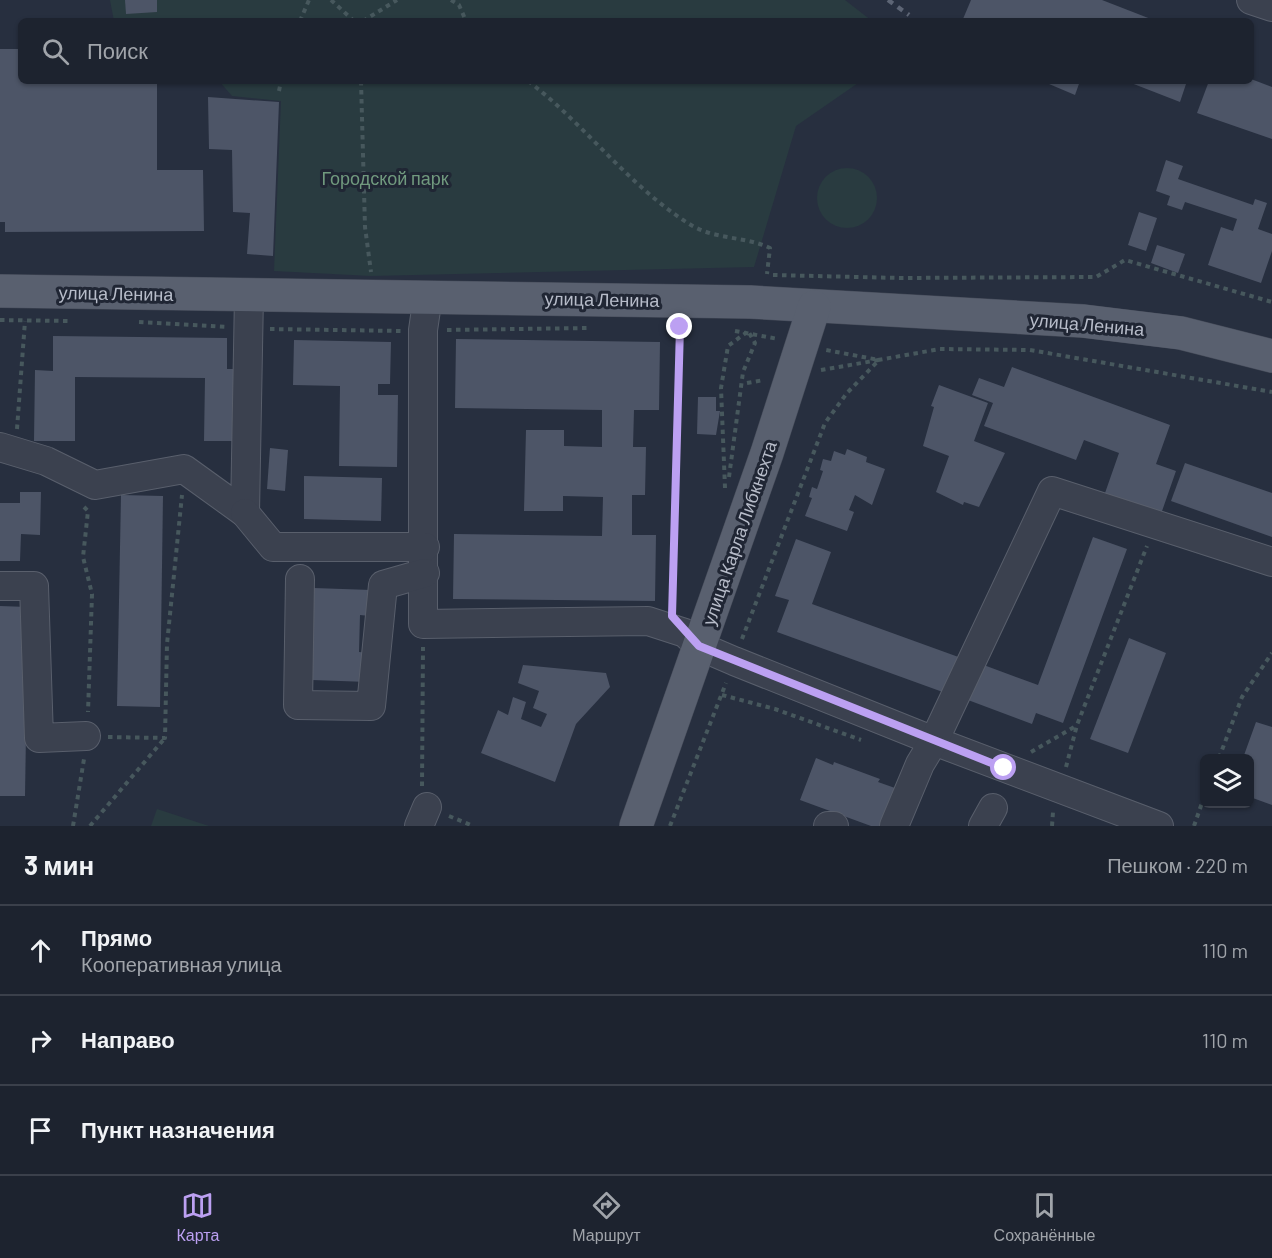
<!DOCTYPE html>
<html lang="ru">
<meta charset="utf-8">
<style>
:root{--surface:#1d232f;--page:#252b37;--text:#f1f3f6;--muted:#a0a4aa;--line:#3b404b;--accent:#bca0f2}
body{margin:0;font-family:Barlow,sans-serif;background:var(--page);color:var(--text)}
.controls{position:absolute;right:18px;bottom:18px;display:grid;overflow:hidden;border-radius:9px;box-shadow:0 2px 4px #0004}
.controls button{width:54px;height:54px;display:grid;place-items:center;padding:0;border:0;border-bottom:2px solid var(--line);background:var(--surface);color:var(--text);font:30px sans-serif}
.stop{position:absolute;width:18px;height:18px;margin:-14px;border:4px solid #bca0f2;border-radius:50%;background:#fff}
.stop.end{background:#bca0f2;border-color:#fff;box-shadow:0 2px 6px #0008}
.list{margin:0;padding:0;list-style:none}
h2{display:flex;justify-content:space-between;align-items:center;height:78px;margin:0;padding:0 24px;font-size:26px}
h2 small{font-size:20px;font-weight:400;color:var(--muted)}
.list li{display:grid;grid-template-columns:39px 1fr auto;gap:18px;align-items:center;box-sizing:border-box;height:90px;padding:0 24px;border-top:2px solid var(--line)}
.list b{display:block;font-size:22px;white-space:nowrap}
.list p{margin:0;font-size:20px;white-space:nowrap;color:var(--muted)}
.list em{font-size:20px;font-style:normal;color:var(--muted)}
.icon{flex:none;width:33px;height:33px;fill:none;stroke:currentColor;stroke-width:2;stroke-linecap:round;stroke-linejoin:round}
.map{position:relative;flex:none;width:1272px;height:826px;overflow:hidden}
.search{position:absolute;background:var(--surface);box-shadow:0 2px 4px #0004;left:18px;right:18px;top:18px;height:66px;display:flex;align-items:center;gap:15px;box-sizing:border-box;padding:0 21px;border-radius:9px;color:var(--muted);font-size:22px}
.sheet{height:348px;background:var(--surface)}
nav{display:flex;justify-content:space-around;align-items:center;box-sizing:border-box;height:84px;border-top:2px solid var(--line);background:var(--surface);font-size:16px;color:var(--muted)}
nav a{display:grid;justify-items:center;gap:3px}
nav .on{color:var(--accent)}
.map>svg:first-child{display:block}
</style>
<div class="map">
<svg width="1272" height="826" viewBox="0 0 1272 826">
<rect width="100%" height="100%" fill="#272f3f"/>
<g fill="#293b40">
<path d="M 110,0 L 845,0 L 872,21 L 114,21 Z"/>
<path d="M 219,81 L 861,81 L 796,126 L 754,267 L 371,276 L 274,271 L 281,101 L 232,96 Z"/>
<circle cx="847" cy="198" r="30"/>
<path d="M 157,809 L 209,826 L 151,826 Z"/>
</g>
<g fill="#4d5567">
<path d="M 125,0 L 157,0 L 157,12 L 126,14 Z"/>
<path d="M 971,0 L 1102,0 L 1156,21 L 968,21 L 963,19 Z"/>
<path d="M 0,49 L 21,49 L 21,81 L 157,81 L 157,170 L 203,170 L 204,231 L 5,232 L 5,222 L 0,222 Z"/>
<path d="M 1251,79 L 1272,87 L 1272,139 L 1197,113 L 1209,81 Z"/>
<path d="M 1042,81 L 1080,81 L 1075,95 Z"/>
<path d="M 1126,81 L 1187,81 L 1180,102 Z"/>
<path d="M 208,97 L 279,102 L 273,256 L 247,254 L 250,213 L 233,212 L 232,150 L 209,149 Z"/>
<path d="M 1166,160 L 1183,166 L 1178,179 L 1253,205 L 1255,199 L 1267,203 L 1258,229 L 1272,234 L 1272,251 L 1261,283 L 1208,265 L 1221,227 L 1233,231 L 1237,219 L 1185,202 L 1182,210 L 1167,205 L 1170,196 L 1156,191 Z"/>
<path d="M 1139,212 L 1157,218 L 1146,251 L 1128,245 Z"/>
<path d="M 1157,245 L 1185,254 L 1178,273 L 1151,263 Z"/>
<path d="M 53,336 L 227,338 L 227,369 L 244,369 L 243,441 L 204,441 L 205,378 L 75,377 L 75,441 L 34,441 L 35,370 L 53,371 Z"/>
<path d="M 456,339 L 660,342 L 659,410 L 634,410 L 633,447 L 646,447 L 645,495 L 632,495 L 632,535 L 656,535 L 655,601 L 453,599 L 454,534 L 602,536 L 603,497 L 563,496 L 563,511 L 524,511 L 526,430 L 564,430 L 564,446 L 602,447 L 602,410 L 455,408 Z"/>
<path d="M 294,340 L 391,342 L 390,384 L 378,384 L 378,395 L 398,395 L 397,467 L 339,466 L 340,386 L 293,385 Z"/>
<path d="M 1012,367 L 1170,425 L 1156,464 L 1176,471 L 1161,514 L 1105,493 L 1119,453 L 1084,440 L 1076,460 L 984,426 L 993,403 L 972,395 L 979,378 L 1004,387 Z"/>
<path d="M 939,385 L 988,403 L 974,441 L 1005,453 L 979,507 L 964,502 L 963,505 L 936,492 L 949,456 L 923,446 L 934,407 L 931,406 Z"/>
<path d="M 698,397 L 716,397 L 716,411 L 720,411 L 716,435 L 697,434 Z"/>
<path d="M 270,448 L 288,450 L 285,491 L 267,489 Z"/>
<path d="M 847,449 L 867,457 L 866,462 L 885,469 L 872,505 L 855,495 L 849,510 L 854,512 L 847,531 L 805,516 L 812,498 L 809,497 L 812,487 L 817,489 L 823,471 L 820,470 L 823,459 L 831,461 L 834,451 L 845,455 Z"/>
<path d="M 1185,463 L 1272,493 L 1272,537 L 1171,501 Z"/>
<path d="M 304,476 L 382,478 L 381,521 L 304,519 Z"/>
<path d="M 20,492 L 41,492 L 40,535 L 21,534 L 20,561 L 0,561 L 0,503 L 20,503 Z"/>
<path d="M 121,495 L 163,496 L 160,707 L 117,706 Z"/>
<path d="M 1093,537 L 1127,549 L 1063,723 L 1036,713 L 1032,724 L 968,700 L 981,664 L 1038,685 Z"/>
<path d="M 796,539 L 831,552 L 812,604 L 964,659 L 951,695 L 777,632 L 789,600 L 775,596 Z"/>
<path d="M 314,588 L 371,590 L 370,616 L 360,615 L 359,652 L 369,653 L 368,682 L 312,680 Z"/>
<path d="M 0,606 L 28,607 L 25,796 L 0,796 Z"/>
<path d="M 1129,638 L 1166,653 L 1128,753 L 1090,739 Z"/>
<path d="M 523,665 L 606,673 L 610,687 L 576,724 L 555,782 L 481,753 L 498,710 L 508,715 L 513,697 L 526,702 L 521,719 L 541,727 L 547,714 L 533,708 L 539,691 L 518,683 Z"/>
<path d="M 1256,722 L 1272,727 L 1272,805 L 1250,797 L 1250,758 L 1243,758 Z"/>
<path d="M 816,758 L 833,765 L 834,762 L 880,779 L 878,782 L 895,788 L 881,826 L 871,826 L 800,800 Z"/>
</g>
<g fill="none" stroke-linecap="round" stroke-linejoin="round">
<defs>
<g id="minor">
<path d="M 1251,0 L 1272,7"/>
<path d="M 428,296 L 423,330 L 423,624 L 648,621 L 685,633 L 699,646 L 734,661 L 934,741 L 1159,826"/>
<path d="M 0,447 L 46,461 L 95,485 L 184,469 L 245,513 L 249,295"/>
<path d="M 245,513 L 273,547 L 425,547"/>
<path d="M 300,579 L 298,705 L 371,706 L 383,585 L 425,573"/>
<path d="M 0,586 L 34,586 L 39,738 L 86,736"/>
<path d="M 419,826 L 427,807"/>
<path d="M 828,826 L 834,826"/>
<path d="M 894,826 L 920,764 L 934,741 L 1052,491 L 1272,562"/>
<path d="M 983,826 L 993,808"/>
</g>
<g id="major">
<path d="M 0,291 L 750,302 L 1083,321 L 1181,333 L 1272,356"/>
<path d="M 636,826 L 767,453 L 814,307"/>
</g>
</defs>
<use href="#minor" stroke="#595f6c" stroke-width="30"/>
<use href="#major" stroke="#444a58" stroke-width="34"/>
<g stroke="#47585d" stroke-width="4" stroke-dasharray="4.5 4.5" stroke-linecap="butt">
<path d="M 331,0 L 354,21"/>
<path d="M 451,0 L 459,5 L 466,21"/>
<path d="M 300,21 L 309,0"/>
<path d="M 363,21 L 397,0"/>
<path d="M 361,81 L 365,227 L 371,272"/>
<path d="M 528,81 C 586,125 629,187 691,225 C 716,240 745,236 770,248 L 767,274"/>
<path d="M 279,91 L 281,81"/>
<path d="M 773,275 L 900,278 L 1096,277 L 1125,260 L 1272,302"/>
<path d="M 0,320 L 68,321"/>
<path d="M 139,322 L 227,327"/>
<path d="M 270,329 L 401,331"/>
<path d="M 447,330 L 587,328"/>
<path d="M 735,331 L 778,339"/>
<path d="M 878,360 L 940,349 L 1030,350 L 1272,392"/>
<path d="M 821,370 L 879,360 L 826,350"/>
<path d="M 747,383 L 764,380"/>
<path d="M 17,429 L 25,321"/>
<path d="M 729,477 L 743,372 L 755,343 L 748,331"/>
<path d="M 725,488 L 721,388 L 728,346 L 747,332"/>
<path d="M 84,507 L 88,511 L 83,557 L 92,594 L 88,712"/>
<path d="M 672,604 L 680,327"/>
<path d="M 742,639 L 825,423 L 847,393 L 878,361"/>
<path d="M 722,695 L 775,709 L 861,740"/>
<path d="M 108,737 L 165,738 L 167,644 L 182,495"/>
<path d="M 1031,752 L 1076,726"/>
<path d="M 1219,758 L 1242,697 L 1272,653"/>
<path d="M 1066,767 L 1077,725 L 1147,546"/>
<path d="M 422,786 L 423,647"/>
<path d="M 449,816 L 473,826"/>
<path d="M 73,826 L 84,759"/>
<path d="M 90,826 L 165,738"/>
<path d="M 670,826 L 726,683"/>
<path d="M 1052,826 L 1053,812"/>
<path d="M 1194,826 L 1204,797"/>
</g>
<use href="#minor" stroke="#3b414f" stroke-width="28"/>
<use href="#major" stroke="#59606f" stroke-width="33"/>
<path stroke="#5d6575" stroke-width="4.5" stroke-dasharray="6 6" stroke-linecap="butt" d="M 888,0 L 909,15"/>
</g>
<g fill="none" stroke-linecap="round" stroke-linejoin="round">
<path stroke="#bca0f2" stroke-width="8" d="M 680,327 L 672,616 L 699,646 L 1004,768"/>
</g>
<g text-anchor="middle" dominant-baseline="central" stroke-width="6" stroke-linejoin="round" paint-order="stroke">
<g font-size="18" fill="#70997e" stroke="#202634">
<text x="385" y="178">Городской парк</text>
</g>
<g font-size="18" fill="#b7bcc9" stroke="#202634">
<text transform="translate(116 293) rotate(1)">улица Ленина</text>
<text transform="translate(602 299) rotate(1)">улица Ленина</text>
<text transform="translate(1087 324) rotate(5)">улица Ленина</text>
<text transform="translate(739 533) rotate(-71)">улица Карла Либкнехта</text>
</g>
</g>
</svg>
<div class="controls">
<button><svg class="icon" aria-label="layers" viewBox="0 0 24 24"><path d="M12 4l9 5-9 5-9-5zM3 14l9 5 9-5"/></svg></button>
</div>
<div class="stop" style="left:1004px;top:768px"></div>
<div class="stop end" style="left:680px;top:327px"></div>
<div class="search"><svg class="icon" aria-label="search" viewBox="0 0 24 24"><circle cx="10" cy="10" r="6"/><path d="M15 15l6 6"/></svg>Поиск</div>
</div>
<section class="sheet">
<h2>3 мин<small>Пешком · 220 m</small></h2>
<ul class="list">
<li><svg class="icon" aria-label="ahead" viewBox="0 0 24 24"><path d="M12 20V5M6 11l6-6 6 6"/></svg><div><b>Прямо</b><p>Кооперативная улица</p></div><em>110 m</em></li>
<li><svg class="icon" aria-label="right" viewBox="0 0 24 24"><path d="M7 20v-9h11M14 6l5 5-5 5"/></svg><div><b>Направо</b></div><em>110 m</em></li>
<li><svg class="icon" aria-label="arrive" viewBox="0 0 24 24"><path d="M6 21V4h12l-3 4 3 4H6"/></svg><div><b>Пункт назначения</b></div></li>
</ul>
</section>
<nav>
<a class="on"><svg class="icon" aria-label="map" viewBox="0 0 24 24"><path d="M3 6l6-2 6 2 6-2v14l-6 2-6-2-6 2zM9 4v14M15 6v14"/></svg>Карта</a>
<a><svg class="icon" aria-label="directions" viewBox="0 0 24 24"><path d="M12 3l9 9-9 9-9-9zM9 14v-3h6M13 9l2 2-2 2"/></svg>Маршрут</a>
<a><svg class="icon" aria-label="saved" viewBox="0 0 24 24"><path d="M7 4h10v16l-5-4-5 4z"/></svg>Сохранённые</a>
</nav>
